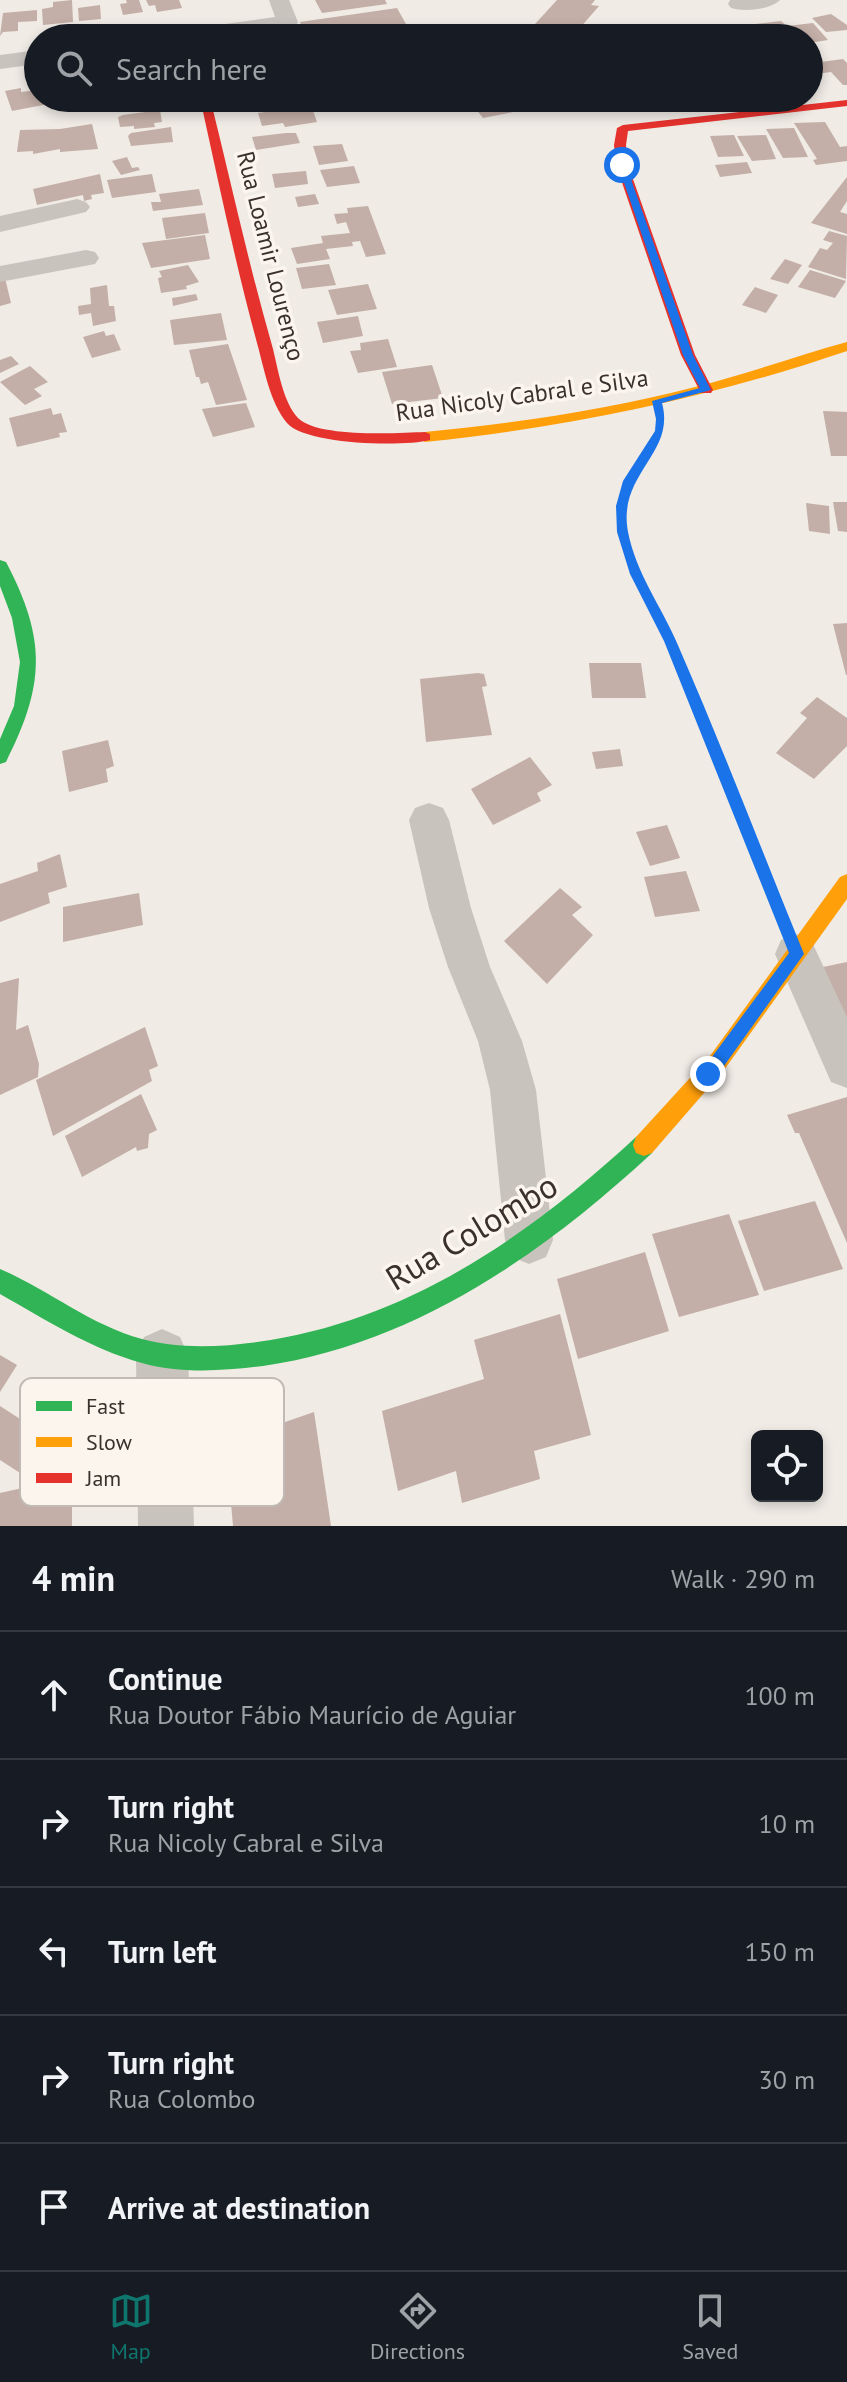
<!DOCTYPE html>
<meta charset="utf-8">
<style>
:root{--surface:#171b24;--page:#20242c;--text:#f1f3f6;--muted:#9ea1a6;--line:#363941;--accent:#0f766e}
body{margin:0;font-family:"PT Sans",sans-serif;background:var(--page);color:var(--text)}
.controls{position:absolute;right:24px;bottom:24px;display:grid;overflow:hidden;border-radius:12px;box-shadow:0 4px 12px #0003}
.controls button{width:72px;height:72px;display:grid;place-items:center;padding:0;border:0;border-bottom:2px solid var(--line);background:var(--surface);color:var(--text);font:40px sans-serif}
.stop{position:absolute;width:24px;height:24px;margin:-18px;border:6px solid #1a73e8;border-radius:50%;background:#fff}
.stop.end{background:#1a73e8;border-color:#fff;box-shadow:0 2px 8px #0008}
.list{margin:0;padding:0;list-style:none}
h2{display:flex;justify-content:space-between;align-items:center;height:104px;margin:0;padding:0 32px;font-size:34px}
h2 small{font-size:26px;font-weight:400;color:var(--muted)}
.list li{display:grid;grid-template-columns:52px 1fr auto;gap:24px;align-items:center;box-sizing:border-box;height:128px;padding:0 32px;border-top:2px solid var(--line)}
.list b{display:block;font-size:30px;white-space:nowrap}
.list p{margin:0;font-size:26px;white-space:nowrap;color:var(--muted)}
.list em{font-size:26px;font-style:normal;color:var(--muted)}
.icon{flex:none;width:44px;height:44px;fill:none;stroke:currentColor;stroke-width:2;stroke-linecap:round;stroke-linejoin:round}
.map{position:relative;flex:none;width:847px;height:1526px;overflow:hidden}
.search{position:absolute;background:var(--surface);box-shadow:0 4px 12px #0003;left:24px;right:24px;top:24px;height:88px;display:flex;align-items:center;gap:20px;box-sizing:border-box;padding:0 28px;border-radius:44px;color:var(--muted);font-size:30px}
.sheet{height:744px;background:var(--surface)}
nav{display:flex;justify-content:space-around;align-items:center;box-sizing:border-box;height:112px;border-top:2px solid var(--line);background:var(--surface);font-size:22px;color:var(--muted)}
nav a{display:grid;justify-items:center;gap:4px}
nav .on{color:var(--accent)}
.map>svg:first-child{display:block}
</style>
<div class="map">
<svg width="847" height="1526" viewBox="0 0 847 1526">
<rect width="100%" height="100%" fill="#f0ebe5"/>
<g fill="#c3afa7">
<path d="M 72,0 L 73,22 L 43,25 L 42,9 L 53,7 L 53,2 Z"/>
<path d="M 126,0 L 139,0 L 143,12 L 123,15 L 120,4 L 127,3 Z"/>
<path d="M 146,0 L 179,0 L 182,8 L 157,12 L 155,5 L 149,6 Z"/>
<path d="M 315,0 L 385,0 L 387,4 L 322,13 Z"/>
<path d="M 557,0 L 595,0 L 591,5 L 599,6 L 579,29 L 566,26 L 563,30 L 535,24 Z"/>
<path d="M 100,5 L 101,19 L 79,21 L 78,8 Z"/>
<path d="M 397,8 L 406,24 L 328,34 L 330,38 L 306,38 L 300,22 Z"/>
<path d="M 37,10 L 37,21 L 18,22 L 18,31 L 3,32 L 0,36 L 3,13 Z"/>
<path d="M 831,14 L 847,25 L 847,30 L 826,32 L 812,18 Z"/>
<path d="M 781,21 L 787,26 L 813,23 L 828,40 L 809,43 L 809,38 L 774,38 L 755,24 Z"/>
<path d="M 300,32 L 303,38 L 262,38 L 262,36 Z"/>
<path d="M 818,58 L 821,62 L 843,59 L 847,63 L 847,85 L 843,85 L 831,72 L 809,75 L 809,59 Z"/>
<path d="M 21,88 L 21,92 L 38,90 L 38,98 L 47,98 L 48,104 L 12,111 L 5,91 Z"/>
<path d="M 114,98 L 144,98 L 146,107 L 117,111 Z"/>
<path d="M 243,98 L 304,98 L 305,102 L 245,108 Z"/>
<path d="M 467,98 L 555,98 L 559,103 L 483,118 Z"/>
<path d="M 311,105 L 317,122 L 285,127 L 283,123 L 262,126 L 258,113 Z"/>
<path d="M 160,110 L 162,122 L 154,123 L 155,127 L 134,129 L 134,126 L 120,127 L 118,117 L 123,115 Z"/>
<path d="M 825,122 L 840,147 L 847,146 L 847,161 L 816,165 L 813,160 L 817,159 L 794,123 Z"/>
<path d="M 92,124 L 98,149 L 60,152 L 60,149 L 33,154 L 33,151 L 17,152 L 20,130 L 60,129 Z"/>
<path d="M 171,127 L 173,142 L 131,146 L 128,136 L 131,133 Z"/>
<path d="M 794,128 L 808,157 L 783,158 L 766,129 Z"/>
<path d="M 286,133 L 296,133 L 300,143 L 256,150 L 252,137 Z"/>
<path d="M 734,135 L 744,156 L 718,157 L 710,136 Z"/>
<path d="M 766,135 L 776,159 L 752,161 L 737,136 Z"/>
<path d="M 342,144 L 348,161 L 319,165 L 313,146 Z"/>
<path d="M 127,157 L 132,168 L 138,167 L 140,170 L 121,175 L 112,161 Z"/>
<path d="M 747,162 L 752,173 L 720,177 L 715,165 Z"/>
<path d="M 354,166 L 360,183 L 327,187 L 320,170 Z"/>
<path d="M 306,171 L 308,184 L 275,188 L 272,174 Z"/>
<path d="M 100,174 L 104,193 L 91,195 L 92,199 L 84,201 L 83,195 L 37,205 L 33,189 Z"/>
<path d="M 152,174 L 156,192 L 112,198 L 107,180 Z"/>
<path d="M 847,177 L 847,201 L 840,212 L 847,214 L 847,234 L 811,223 Z"/>
<path d="M 199,189 L 203,205 L 153,211 L 151,202 L 161,202 L 159,194 Z"/>
<path d="M 315,194 L 319,204 L 298,207 L 295,197 Z"/>
<path d="M 368,206 L 386,254 L 366,257 L 360,241 L 352,242 L 353,246 L 326,249 L 330,259 L 297,264 L 291,248 L 323,243 L 321,236 L 350,233 L 346,222 L 337,224 L 334,214 L 348,213 L 347,208 Z"/>
<path d="M 205,213 L 209,233 L 166,239 L 162,218 Z"/>
<path d="M 829,231 L 847,236 L 846,279 L 808,267 L 820,248 L 827,250 L 833,243 L 823,240 Z"/>
<path d="M 205,235 L 210,259 L 151,268 L 142,243 Z"/>
<path d="M 785,259 L 802,265 L 788,284 L 770,279 Z"/>
<path d="M 329,264 L 336,285 L 302,289 L 296,268 Z"/>
<path d="M 188,265 L 199,282 L 186,286 L 187,289 L 161,293 L 158,278 L 162,277 L 159,271 Z"/>
<path d="M 810,270 L 846,281 L 835,298 L 798,287 Z"/>
<path d="M 5,278 L 11,303 L 0,306 L 0,279 Z"/>
<path d="M 368,284 L 377,309 L 337,315 L 328,290 Z"/>
<path d="M 107,285 L 109,306 L 114,306 L 116,321 L 93,326 L 91,313 L 79,315 L 78,306 L 91,304 L 90,288 Z"/>
<path d="M 755,287 L 778,295 L 766,313 L 742,305 Z"/>
<path d="M 196,294 L 198,300 L 173,306 L 172,298 Z"/>
<path d="M 221,313 L 227,340 L 174,345 L 170,320 Z"/>
<path d="M 358,316 L 363,336 L 323,343 L 317,322 Z"/>
<path d="M 104,331 L 106,336 L 114,334 L 121,350 L 92,358 L 83,337 Z"/>
<path d="M 388,339 L 397,367 L 358,373 L 350,351 L 361,350 L 360,343 Z"/>
<path d="M 228,344 L 247,400 L 216,405 L 208,382 L 201,384 L 199,377 L 196,377 L 189,350 Z"/>
<path d="M 11,356 L 19,364 L 0,373 L 0,360 Z"/>
<path d="M 432,365 L 443,398 L 392,404 L 382,372 Z"/>
<path d="M 30,366 L 48,382 L 34,389 L 42,396 L 25,405 L 0,382 Z"/>
<path d="M 246,403 L 255,427 L 213,437 L 202,409 Z"/>
<path d="M 51,408 L 53,415 L 61,413 L 67,432 L 59,433 L 60,437 L 17,447 L 9,418 Z"/>
<path d="M 823,411 L 847,412 L 847,456 L 831,456 Z"/>
<path d="M 833,502 L 847,502 L 847,532 L 838,531 Z"/>
<path d="M 806,503 L 829,506 L 830,534 L 809,531 Z"/>
<path d="M 847,623 L 847,675 L 846,675 L 833,624 Z"/>
<path d="M 589,663 L 641,663 L 646,698 L 592,698 Z"/>
<path d="M 478,673 L 484,674 L 487,686 L 482,687 L 492,735 L 426,742 L 420,679 Z"/>
<path d="M 817,697 L 847,718 L 847,746 L 814,779 L 776,753 L 807,718 L 800,713 Z"/>
<path d="M 108,740 L 114,766 L 106,769 L 108,782 L 69,792 L 62,751 Z"/>
<path d="M 620,749 L 623,766 L 596,769 L 592,752 Z"/>
<path d="M 530,757 L 552,785 L 537,793 L 541,801 L 493,825 L 471,789 Z"/>
<path d="M 667,825 L 680,858 L 650,866 L 636,832 Z"/>
<path d="M 60,854 L 67,887 L 48,893 L 50,903 L 0,922 L 0,884 L 38,871 L 37,863 Z"/>
<path d="M 686,871 L 700,911 L 655,917 L 644,877 Z"/>
<path d="M 560,888 L 582,907 L 572,915 L 593,935 L 547,984 L 504,941 Z"/>
<path d="M 139,893 L 143,925 L 63,942 L 63,907 Z"/>
<path d="M 847,962 L 847,1019 L 823,967 Z"/>
<path d="M 19,978 L 16,1030 L 28,1025 L 39,1064 L 38,1077 L 0,1095 L 0,983 Z"/>
<path d="M 145,1027 L 158,1066 L 149,1070 L 152,1081 L 53,1136 L 36,1080 Z"/>
<path d="M 141,1094 L 157,1130 L 149,1134 L 148,1148 L 137,1151 L 136,1147 L 82,1177 L 65,1136 Z"/>
<path d="M 847,1097 L 847,1243 L 799,1133 L 795,1133 L 787,1115 Z"/>
<path d="M 815,1201 L 843,1269 L 764,1291 L 738,1221 Z"/>
<path d="M 729,1214 L 759,1295 L 679,1317 L 652,1234 Z"/>
<path d="M 645,1252 L 669,1331 L 578,1359 L 557,1279 Z"/>
<path d="M 560,1314 L 591,1435 L 534,1451 L 540,1479 L 462,1503 L 456,1471 L 398,1491 L 382,1411 L 484,1379 L 474,1340 Z"/>
<path d="M 0,1355 L 17,1365 L 0,1392 Z"/>
<path d="M 0,1406 L 54,1441 L 31,1480 L 0,1460 Z"/>
<path d="M 314,1412 L 331,1526 L 233,1526 L 231,1503 L 241,1499 L 233,1440 Z"/>
<path d="M 72,1477 L 72,1526 L 0,1526 L 0,1493 Z"/>
</g>
<g fill="none" stroke-linecap="round" stroke-linejoin="round">
<path stroke="#c2bbb6" stroke-width="4" stroke-dasharray="3 3" stroke-linecap="butt" d="M 641,583 C 624,549 612,511 632,476 C 642,460 653,445 661,428"/>
<path stroke="#c2bbb6" stroke-width="5" stroke-dasharray="4 4" stroke-linecap="butt" d="M 639,581 L 685,674 L 780,912"/>
<g fill="#c9c3be" fill-rule="evenodd">
<path d="M 269,0 L 289,0 L 298,22 L 295,27 L 220,38 L 163,38 L 174,31 L 275,17 Z"/>
<path d="M 730,0 L 780,0 C 770,10 744,12 731,8 L 728,4 Z"/>
<path d="M 38,50 L 38,64 L 0,69 L 0,55 Z"/>
<path d="M 77,199 L 86,202 L 90,207 L 86,212 L 0,232 L 0,216 Z"/>
<path d="M 86,250 L 95,252 L 99,258 L 95,264 L 0,282 L 0,266 Z"/>
<path d="M 429,803 L 443,808 L 449,820 L 471,908 L 490,967 L 522,1041 L 536,1090 L 553,1240 L 546,1257 L 529,1264 L 512,1257 L 505,1240 L 490,1090 L 478,1041 L 448,967 L 429,908 L 409,820 L 415,808 Z"/>
<path d="M 796,934 L 811,940 L 847,1017 L 847,1088 L 831,1082 L 775,954 L 781,940 Z"/>
<path d="M 162,1329 L 180,1337 L 188,1355 L 194,1526 L 138,1526 L 136,1355 L 144,1337 Z"/>
</g>
<g fill="#30b455" fill-rule="evenodd">
<path d="M 0,560 L 6,562 C 47,640 45,685 6,762 L 0,764 L 0,739 L 14,706 L 20,662 L 12,618 L 0,586 Z"/>
<path d="M 644,1134 L 652,1137 L 655,1145 L 652,1153 C 543,1254 414,1344 263,1366 C 224,1371 180,1374 142,1363 C 91,1349 46,1320 0,1294 L 0,1269 C 49,1290 90,1325 142,1339 C 178,1349 220,1347 257,1342 C 405,1322 528,1237 636,1137 Z"/>
</g>
<g fill="#ff9f0a" fill-rule="evenodd">
<path d="M 847,342 L 847,351 C 709,398 570,427 425,442 L 418,437 L 425,432 C 516,423 607,410 695,387 C 747,374 796,356 847,342 Z"/>
<path d="M 847,874 L 847,899 L 724,1070 L 652,1153 L 644,1156 L 636,1153 L 633,1145 L 636,1137 L 710,1056 L 840,877 Z"/>
</g>
<g fill="#e5322d" fill-rule="evenodd">
<path d="M 200,98 L 210,98 C 231,182 249,266 273,349 C 278,369 283,402 298,418 C 318,438 397,433 425,432 L 430,434 L 430,440 C 403,447 306,445 287,423 C 270,403 264,368 257,343 C 235,262 218,180 200,98 Z"/>
<path d="M 847,100 L 847,106 L 628,131 L 626,145 L 628,165 L 695,355 L 713,390 L 711,393 L 701,393 L 681,355 L 616,165 L 614,145 L 617,128 L 623,125 Z"/>
</g>
</g>
<path fill="#1a73e8" d="M 622,162 L 626,165 L 693,355 L 711,390 L 662,403 C 676,454 617,473 628,532 C 636,573 661,606 677,643 C 722,746 762,851 804,954 L 714,1080 L 708,1082 L 703,1080 L 703,1069 L 789,953 L 664,641 L 630,574 L 617,532 L 616,506 L 623,481 L 655,431 L 656,419 L 652,401 L 700,388 L 683,355 L 618,165 Z"/>
<g text-anchor="middle" dominant-baseline="central" stroke-width="7" stroke-linejoin="round" paint-order="stroke">
<g font-size="24" fill="#3b302b" stroke="#fbf5ee">
<text transform="translate(271 256) rotate(76)">Rua Loamir Lourenço</text>
<text transform="translate(522 395) rotate(-8)">Rua Nicoly Cabral e Silva</text>
</g>
<g font-size="34" fill="#3b302b" stroke="#fbf5ee">
<text transform="translate(471 1231) rotate(-31)">Rua Colombo</text>
</g>
</g>
<rect x="20" y="1378" width="264" height="128" rx="12" fill="#fbf5ee" stroke="#c1bab4" stroke-width="2"/>
<rect x="36" y="1401" width="36" height="10" fill="#30b455"/>
<rect x="36" y="1437" width="36" height="10" fill="#ff9f0a"/>
<rect x="36" y="1473" width="36" height="10" fill="#e5322d"/>
<g font-size="22" fill="#3b302b">
<text x="86" y="1414">Fast</text>
<text x="86" y="1450">Slow</text>
<text x="86" y="1486">Jam</text>
</g>
</svg>
<div class="controls">
<button><svg class="icon" aria-label="locate" viewBox="0 0 24 24"><circle cx="12" cy="12" r="6"/><path d="M12 2v4M12 18v4M2 12h4M18 12h4"/></svg></button>
</div>
<div class="stop" style="left:622px;top:165px"></div>
<div class="stop end" style="left:708px;top:1074px"></div>
<div class="search"><svg class="icon" aria-label="search" viewBox="0 0 24 24"><circle cx="10" cy="10" r="6"/><path d="M15 15l6 6"/></svg>Search here</div>
</div>
<section class="sheet">
<h2>4 min<small>Walk · 290 m</small></h2>
<ul class="list">
<li><svg class="icon" aria-label="ahead" viewBox="0 0 24 24"><path d="M12 20V5M6 11l6-6 6 6"/></svg><div><b>Continue</b><p>Rua Doutor Fábio Maurício de Aguiar</p></div><em>100 m</em></li>
<li><svg class="icon" aria-label="right" viewBox="0 0 24 24"><path d="M7 20v-9h11M14 6l5 5-5 5"/></svg><div><b>Turn right</b><p>Rua Nicoly Cabral e Silva</p></div><em>10 m</em></li>
<li><svg class="icon" aria-label="left" viewBox="0 0 24 24"><path d="M17 20v-9H6M10 6l-5 5 5 5"/></svg><div><b>Turn left</b></div><em>150 m</em></li>
<li><svg class="icon" aria-label="right" viewBox="0 0 24 24"><path d="M7 20v-9h11M14 6l5 5-5 5"/></svg><div><b>Turn right</b><p>Rua Colombo</p></div><em>30 m</em></li>
<li><svg class="icon" aria-label="arrive" viewBox="0 0 24 24"><path d="M6 21V4h12l-3 4 3 4H6"/></svg><div><b>Arrive at destination</b></div></li>
</ul>
</section>
<nav>
<a class="on"><svg class="icon" aria-label="map" viewBox="0 0 24 24"><path d="M3 6l6-2 6 2 6-2v14l-6 2-6-2-6 2zM9 4v14M15 6v14"/></svg>Map</a>
<a><svg class="icon" aria-label="directions" viewBox="0 0 24 24"><path d="M12 3l9 9-9 9-9-9zM9 14v-3h6M13 9l2 2-2 2"/></svg>Directions</a>
<a><svg class="icon" aria-label="saved" viewBox="0 0 24 24"><path d="M7 4h10v16l-5-4-5 4z"/></svg>Saved</a>
</nav>
